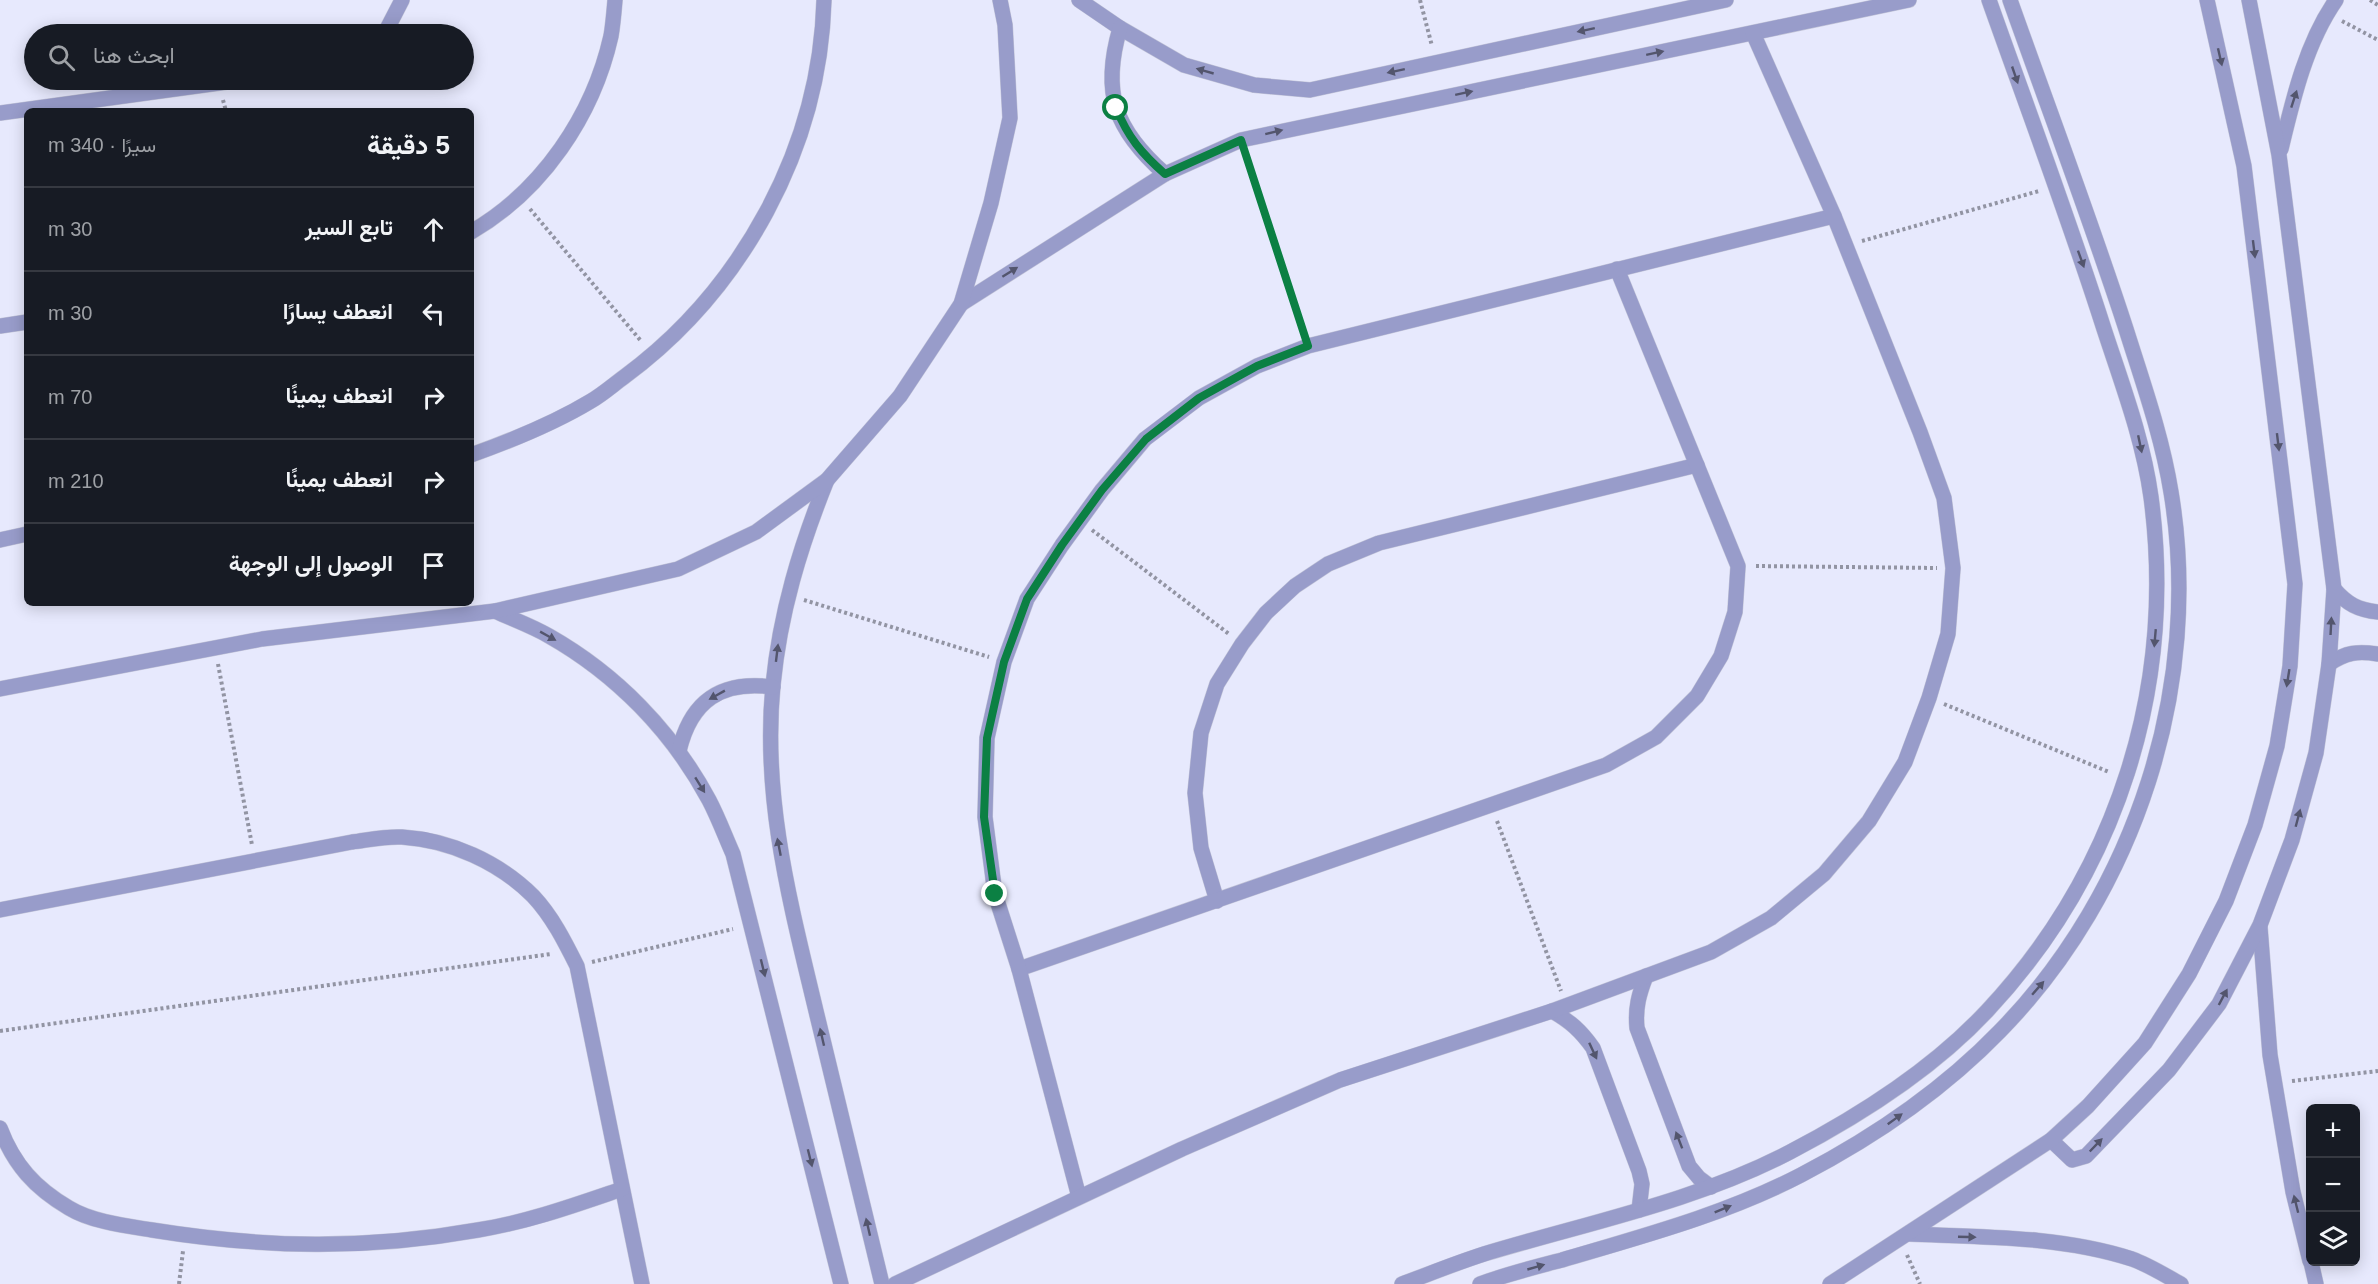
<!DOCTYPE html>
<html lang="ar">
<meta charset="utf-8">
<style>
:root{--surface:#171b24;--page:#242831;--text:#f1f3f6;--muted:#9ea1a6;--line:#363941}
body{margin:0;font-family:Helvetica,Vazirmatn,sans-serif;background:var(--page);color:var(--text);direction:rtl}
.controls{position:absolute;right:18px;bottom:18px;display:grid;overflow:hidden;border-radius:9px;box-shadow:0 3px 15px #0003}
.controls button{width:54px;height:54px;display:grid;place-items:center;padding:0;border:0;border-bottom:2px solid var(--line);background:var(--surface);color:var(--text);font:30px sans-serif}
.stop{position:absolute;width:18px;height:18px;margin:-14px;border:4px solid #0b8043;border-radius:50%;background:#fff}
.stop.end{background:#0b8043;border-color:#fff;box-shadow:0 2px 6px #0008}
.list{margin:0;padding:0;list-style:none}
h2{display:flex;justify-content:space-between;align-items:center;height:78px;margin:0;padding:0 24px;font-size:26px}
h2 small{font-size:20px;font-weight:400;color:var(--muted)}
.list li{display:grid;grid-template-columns:39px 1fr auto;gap:18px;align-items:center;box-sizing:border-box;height:84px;padding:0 24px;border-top:2px solid var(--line)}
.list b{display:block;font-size:22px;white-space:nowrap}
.list em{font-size:20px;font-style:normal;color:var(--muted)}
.icon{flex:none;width:33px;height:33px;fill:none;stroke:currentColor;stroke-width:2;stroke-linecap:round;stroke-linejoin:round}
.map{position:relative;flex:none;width:2378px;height:1284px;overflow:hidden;direction:ltr}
.search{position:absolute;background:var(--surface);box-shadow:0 3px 15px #0003;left:24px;top:24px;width:450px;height:66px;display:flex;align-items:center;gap:15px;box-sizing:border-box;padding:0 21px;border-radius:33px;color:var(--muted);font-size:22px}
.panel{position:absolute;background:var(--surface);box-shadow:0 3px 15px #0003;left:24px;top:108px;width:450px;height:498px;border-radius:9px;direction:rtl}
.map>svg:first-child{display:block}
</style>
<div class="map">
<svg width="2378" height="1284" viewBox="0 0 2378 1284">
<rect width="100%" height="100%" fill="#e7e9fd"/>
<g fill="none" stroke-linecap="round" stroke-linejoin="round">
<defs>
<g id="minor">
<path d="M 1079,0 L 1120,28 L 1184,65 L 1254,85 L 1310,90 L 1726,0"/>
<path d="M 1120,28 C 1101,93 1115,130 1165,174"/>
<path d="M 382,34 L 387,29 L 402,0"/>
<path d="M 0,113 L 241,80"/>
<path d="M 2281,149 C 2293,99 2306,43 2336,0"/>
<path d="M 471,232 C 542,191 593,116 611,36 C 613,25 614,12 615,0"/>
<path d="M 961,304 L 1165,174 L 1241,140 L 1909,0"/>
<path d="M 0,326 L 27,322"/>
<path d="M 471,455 C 513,440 553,424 591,401 C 603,394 613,385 624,377 C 742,290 820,148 824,0"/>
<path d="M 827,480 C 800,547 780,613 773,685 C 762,798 790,902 816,1011 C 838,1102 860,1193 882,1284"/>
<path d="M 0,540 L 27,534"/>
<path d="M 2334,589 C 2347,604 2358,610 2378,612"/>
<path d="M 495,611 C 512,619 532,626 549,636 C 616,674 672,731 709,800 C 718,817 725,836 733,854 L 841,1284"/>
<path d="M 2329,664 C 2346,652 2358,651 2378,654"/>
<path d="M 0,689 L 262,639 L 495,611 L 678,569 L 756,532 L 827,480 L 900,396 L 961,304 L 991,203 L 1010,118 L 1005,25 L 1000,0"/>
<path d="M 679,751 C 691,700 722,680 773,687"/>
<path d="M 1217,901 L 1201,848 L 1195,793 L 1201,733 L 1217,684 L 1242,644 L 1266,613 L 1295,586 L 1328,564 L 1379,543 L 1697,465"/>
<path d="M 0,910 L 352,842 C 368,840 386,836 402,837 C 450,840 499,862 533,896 C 552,916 565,942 577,966 L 642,1284"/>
<path d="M 2260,927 L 2270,1055 L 2293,1192 L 2310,1261"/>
<path d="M 1019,969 L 1606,765 L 1656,737 L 1697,696 L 1721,656 L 1735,612 L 1738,566 L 1617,269"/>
<path d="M 1646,976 C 1639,994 1635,1008 1637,1028 L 1689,1166 L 1699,1178 L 1711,1187"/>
<path d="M 1552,1011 C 1570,1021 1581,1031 1593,1048 L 1639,1171 L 1642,1184 L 1639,1210"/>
<path d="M 0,1128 C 14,1165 35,1188 69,1208 C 92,1222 127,1226 152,1230 C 264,1248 366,1250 478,1230 C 528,1222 575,1205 622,1189"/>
<path d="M 2051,1140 L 2072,1160 L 2086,1156 L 2169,1070 L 2219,1004 L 2260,925 L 2292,840 L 2316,753 L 2329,664 L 2334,589 L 2279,155 L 2249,0"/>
<path d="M 1079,1197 L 1019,969 L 995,894 L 985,817 L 987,738 L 1004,662 L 1027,599 L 1062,545 L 1102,490 L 1145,439 L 1199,398 L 1257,366 L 1308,346 L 1834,216"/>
<path d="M 1909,1234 C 1983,1237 2061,1236 2132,1259 C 2149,1265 2166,1276 2181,1284"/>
<path d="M 2311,1262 L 2316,1284"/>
<path d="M 895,1284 L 1182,1149 L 1340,1080 L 1552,1011 L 1711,952 L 1771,918 L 1824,874 L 1869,821 L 1905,762 L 1929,698 L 1948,634 L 1953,568 L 1944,498 L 1920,432 L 1834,216 L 1753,33"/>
<path d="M 1402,1284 C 1429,1274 1456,1263 1484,1254 C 1586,1223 1694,1202 1790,1152 C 1861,1115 1932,1070 1987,1011 C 2118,871 2176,686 2151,497 C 2143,439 2122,384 2104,329 C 2069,219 2028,110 1989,0"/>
<path d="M 1480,1284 C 1507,1274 1535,1267 1562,1260 C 1643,1236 1726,1214 1801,1175 C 1874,1137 1943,1090 2000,1031 C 2136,892 2203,684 2171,492 C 2162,436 2143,383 2126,329 C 2090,218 2049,110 2010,0"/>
<path d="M 1830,1284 L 2051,1140 L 2088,1106 L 2145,1043 L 2189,974 L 2226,901 L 2255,825 L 2277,746 L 2290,666 L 2295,584 L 2244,166 L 2207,0"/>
</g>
</defs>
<use href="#minor" stroke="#c4c6d8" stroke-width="16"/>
<g stroke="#9294a3" stroke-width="4" stroke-dasharray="3 3" stroke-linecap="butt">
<path d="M 1420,0 L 1432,46"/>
<path d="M 2370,0 L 2378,5"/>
<path d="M 2342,21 L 2378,40"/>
<path d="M 223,100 L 226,111"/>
<path d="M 1246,155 L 1303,331"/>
<path d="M 530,209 L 641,341"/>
<path d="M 1862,241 L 2039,191"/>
<path d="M 1092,530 L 1229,634"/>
<path d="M 1756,566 L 1937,568"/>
<path d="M 804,600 L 989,657"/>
<path d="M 218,664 L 252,845"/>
<path d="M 1944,704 L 2109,772"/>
<path d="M 1497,821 L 1561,991"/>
<path d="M 592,962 L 733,929"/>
<path d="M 0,1031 L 551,954"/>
<path d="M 2292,1081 L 2378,1071"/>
<path d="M 1907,1255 L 1920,1284"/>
<path d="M 179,1284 L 183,1251"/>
</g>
<use href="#minor" stroke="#989cca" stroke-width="15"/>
</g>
<defs><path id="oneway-solid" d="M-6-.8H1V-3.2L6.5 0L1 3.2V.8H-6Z" transform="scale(1.5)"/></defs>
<g fill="#53556d">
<use href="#oneway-solid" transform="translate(1586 30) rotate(168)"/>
<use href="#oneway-solid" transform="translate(1655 53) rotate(-12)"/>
<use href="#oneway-solid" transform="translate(2220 57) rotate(77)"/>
<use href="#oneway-solid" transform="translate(1205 71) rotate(-164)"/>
<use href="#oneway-solid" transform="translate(1396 71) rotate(168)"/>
<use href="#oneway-solid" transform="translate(2015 75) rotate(71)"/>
<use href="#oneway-solid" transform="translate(1464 93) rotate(-12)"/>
<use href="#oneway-solid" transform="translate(2294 99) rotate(-72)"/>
<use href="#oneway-solid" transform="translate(1274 132) rotate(-14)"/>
<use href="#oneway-solid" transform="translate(2254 249) rotate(83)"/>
<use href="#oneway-solid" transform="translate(2081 259) rotate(70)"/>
<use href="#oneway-solid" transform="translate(1010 272) rotate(-32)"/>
<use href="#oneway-solid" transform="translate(2278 442) rotate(83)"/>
<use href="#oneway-solid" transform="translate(2140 444) rotate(78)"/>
<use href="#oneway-solid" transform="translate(2331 626) rotate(-87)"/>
<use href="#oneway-solid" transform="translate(548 636) rotate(29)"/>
<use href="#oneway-solid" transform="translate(2155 638) rotate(95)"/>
<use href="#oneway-solid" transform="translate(777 653) rotate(-83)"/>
<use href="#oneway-solid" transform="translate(2288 678) rotate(99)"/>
<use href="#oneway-solid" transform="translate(717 695) rotate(151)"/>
<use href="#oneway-solid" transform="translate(700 785) rotate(58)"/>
<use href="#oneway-solid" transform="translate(2298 818) rotate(-75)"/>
<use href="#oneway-solid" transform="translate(779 847) rotate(-101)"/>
<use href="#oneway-solid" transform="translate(763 968) rotate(76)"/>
<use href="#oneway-solid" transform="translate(2038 988) rotate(-49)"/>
<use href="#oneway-solid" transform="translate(2223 997) rotate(-62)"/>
<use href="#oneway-solid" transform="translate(822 1037) rotate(-103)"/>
<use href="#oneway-solid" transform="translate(1593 1051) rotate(65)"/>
<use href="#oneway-solid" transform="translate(1895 1119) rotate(-36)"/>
<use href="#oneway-solid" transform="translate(1679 1140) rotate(-111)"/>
<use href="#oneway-solid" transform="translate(2096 1145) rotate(-46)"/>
<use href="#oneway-solid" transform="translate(810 1158) rotate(76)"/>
<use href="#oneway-solid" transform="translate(2296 1204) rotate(-104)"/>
<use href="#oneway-solid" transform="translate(1723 1209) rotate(-22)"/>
<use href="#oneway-solid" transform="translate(868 1227) rotate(-103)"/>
<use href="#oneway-solid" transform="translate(1967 1237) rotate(2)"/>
<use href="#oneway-solid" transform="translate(1536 1267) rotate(-16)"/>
</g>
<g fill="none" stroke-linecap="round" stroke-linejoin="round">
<path stroke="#0b8043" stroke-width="8" d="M 995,894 L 984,817 L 987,738 L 1004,662 L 1027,599 L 1062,545 L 1102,490 L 1146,439 L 1199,398 L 1257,366 L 1308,346 L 1241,140 L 1165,174 C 1141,153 1128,137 1116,108"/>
</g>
</svg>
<div class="controls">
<button>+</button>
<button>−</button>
<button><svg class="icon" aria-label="layers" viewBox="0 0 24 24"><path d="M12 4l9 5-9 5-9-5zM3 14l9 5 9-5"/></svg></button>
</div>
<div class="stop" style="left:1116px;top:108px"></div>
<div class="stop end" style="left:995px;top:894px"></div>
<div class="search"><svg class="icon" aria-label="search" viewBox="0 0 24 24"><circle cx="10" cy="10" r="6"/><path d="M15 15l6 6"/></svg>ابحث هنا</div>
<section class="panel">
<h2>5 دقيقة<small>سيرًا · 340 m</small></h2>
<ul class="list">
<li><svg class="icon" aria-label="ahead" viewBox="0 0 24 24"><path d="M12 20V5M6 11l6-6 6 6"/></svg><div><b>تابع السير</b></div><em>30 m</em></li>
<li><svg class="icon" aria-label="left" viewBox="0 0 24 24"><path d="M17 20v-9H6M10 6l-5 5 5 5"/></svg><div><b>انعطف يسارًا</b></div><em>30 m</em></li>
<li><svg class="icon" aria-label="right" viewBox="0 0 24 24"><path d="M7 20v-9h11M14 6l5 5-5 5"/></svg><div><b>انعطف يمينًا</b></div><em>70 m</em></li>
<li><svg class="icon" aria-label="right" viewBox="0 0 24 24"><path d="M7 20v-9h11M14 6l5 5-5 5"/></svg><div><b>انعطف يمينًا</b></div><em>210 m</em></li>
<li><svg class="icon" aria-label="arrive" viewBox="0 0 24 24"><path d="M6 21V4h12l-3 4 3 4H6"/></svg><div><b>الوصول إلى الوجهة</b></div></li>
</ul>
</section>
</div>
